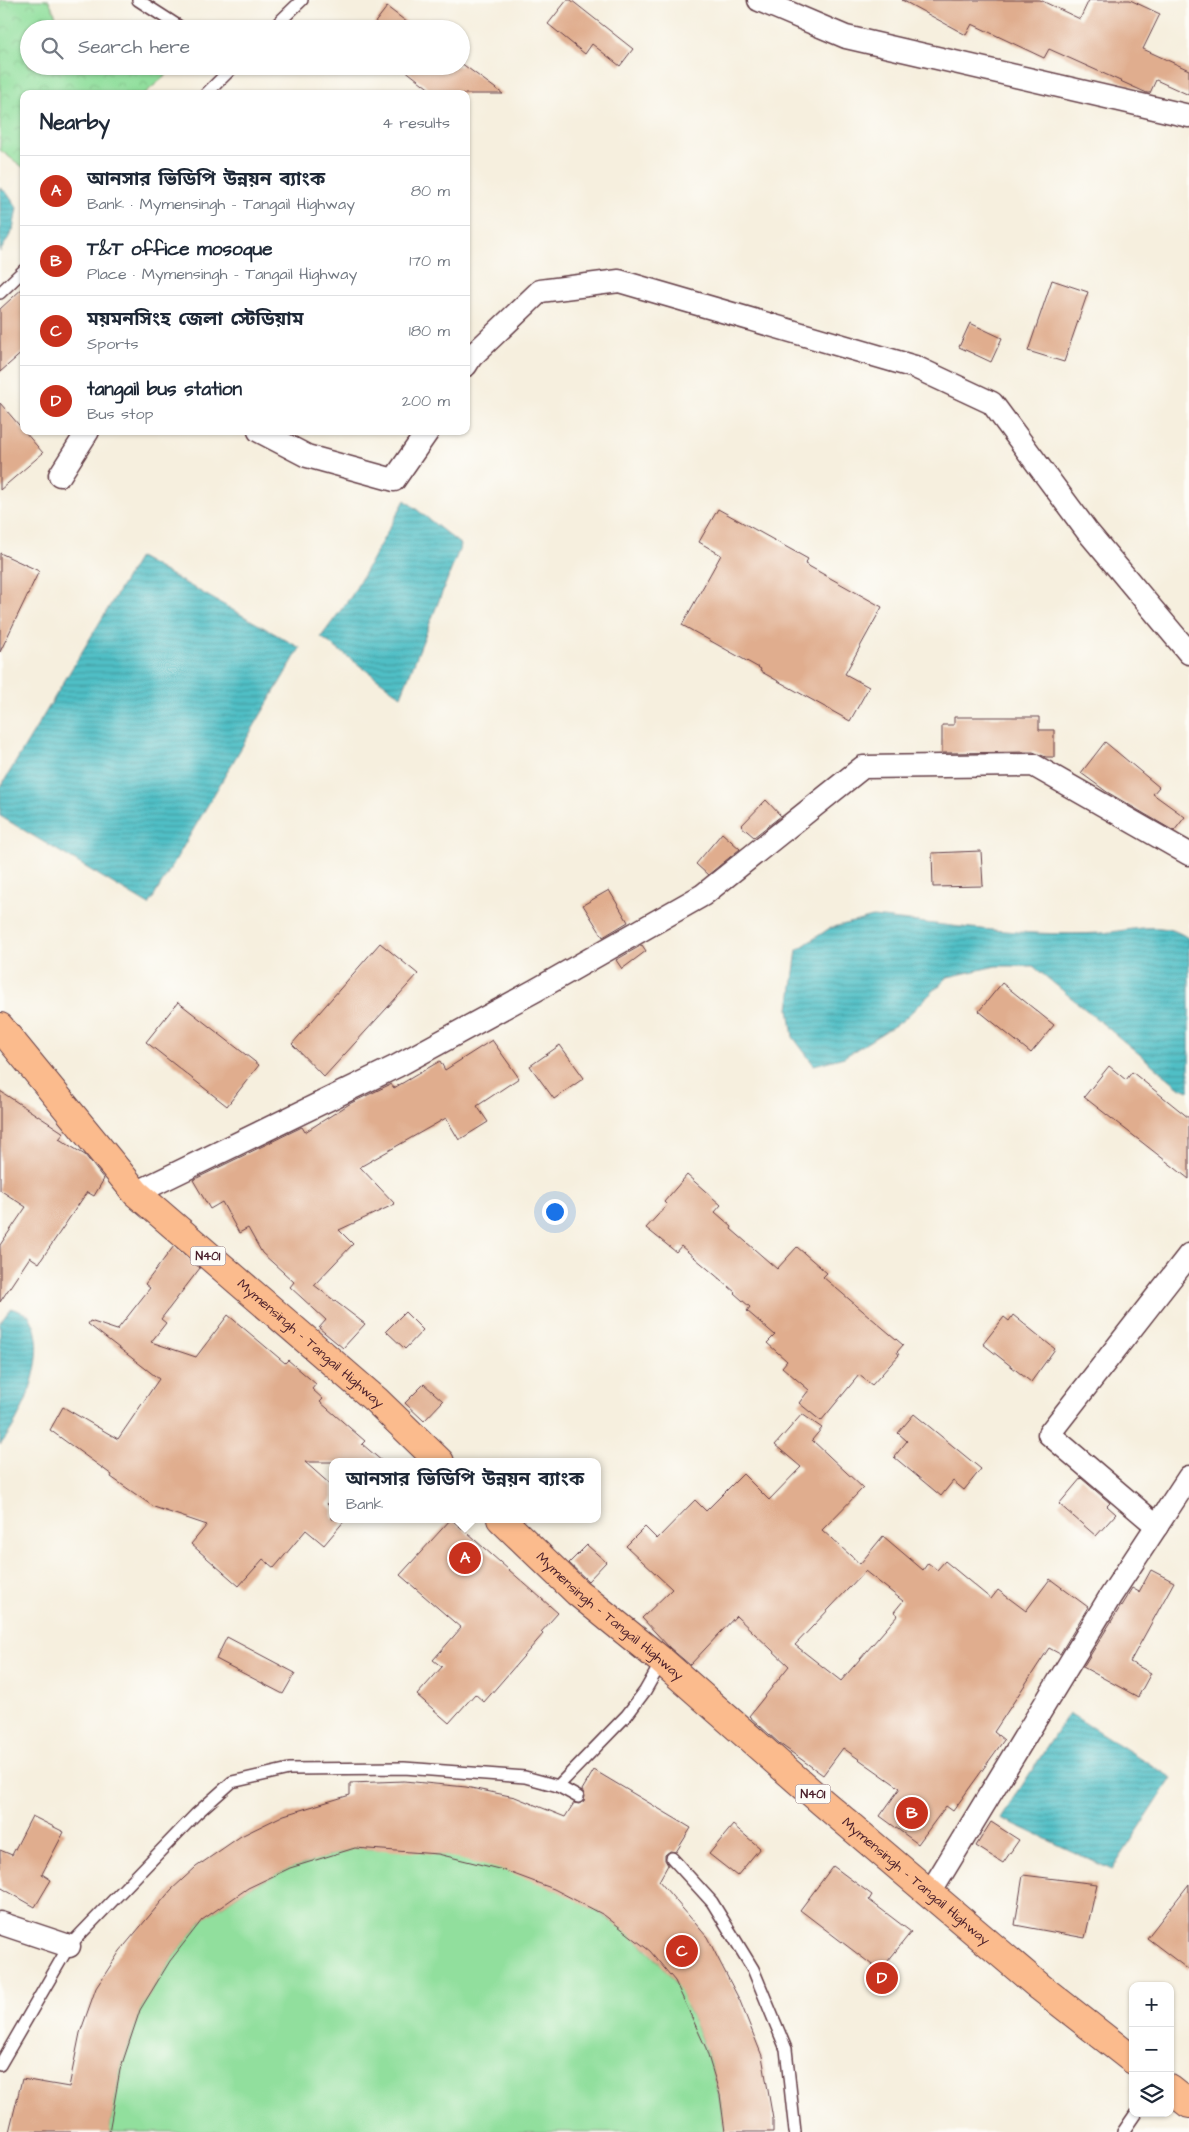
<!DOCTYPE html>
<meta charset="utf-8">
<style>
:root{--surface:#fff;--page:#f2f2f3;--text:#1f2937;--muted:#747a83;--line:#e0e1e3;--accent:#c8321e}
body{margin:0;font-family:"Architects Daughter","Noto Sans Bengali",sans-serif;background:var(--page);color:var(--text)}
.controls{position:absolute;right:15px;bottom:15px;display:grid;overflow:hidden;border-radius:10px;box-shadow:0 1px 4px #0004}
.controls button{width:45px;height:45px;display:grid;place-items:center;padding:0;border:0;border-bottom:1px solid var(--line);background:var(--surface);color:var(--text);font:25px sans-serif}
.you{position:absolute;left:554px;top:1211px;width:18px;height:18px;margin:-12px;border:4px solid #fff;border-radius:50%;background:#1a73e8;box-shadow:0 0 0 8px #1a73e833}
.badge{display:grid;place-items:center;width:32px;height:32px;border-radius:50%;background:var(--accent);color:#fff;font-size:16px;font-weight:700}
.pin{position:absolute;translate:-50% -50%;border:2px solid #fff;box-shadow:0 1px 5px #0006}
.popup{position:absolute;left:329px;top:1458px;width:272px;height:65px;box-sizing:border-box;display:grid;place-content:center;border-radius:10px;background:var(--surface);filter:drop-shadow(0 1px 4px #0005);font-size:16px;white-space:nowrap;color:var(--muted)}
.popup b{font-size:19px;color:var(--text)}
.popup::after{content:'';position:absolute;left:50%;top:100%;margin-left:-10px;border:10px solid transparent;border-top-color:var(--surface)}
.list{margin:0;padding:0;list-style:none}
h2{display:flex;justify-content:space-between;align-items:center;height:65px;margin:0;padding:0 20px;font-size:21px}
h2 small{font-size:16px;font-weight:400;color:var(--muted)}
.list li{display:grid;grid-template-columns:32px 1fr auto;gap:15px;align-items:center;box-sizing:border-box;height:70px;padding:0 20px;border-top:1px solid var(--line)}
.list b{display:block;font-size:19px;white-space:nowrap}
.list p{margin:0;font-size:16px;white-space:nowrap;color:var(--muted)}
.list em{font-size:16px;font-style:normal;color:var(--muted)}
.icon{flex:none;width:28px;height:28px;fill:none;stroke:currentColor;stroke-width:2;stroke-linecap:round;stroke-linejoin:round}
.map{position:relative;flex:none;width:1189px;height:2132px;overflow:hidden}
.search{position:absolute;background:var(--surface);box-shadow:0 1px 4px #0004;left:20px;top:20px;width:450px;height:55px;display:flex;align-items:center;gap:12px;box-sizing:border-box;padding:0 18px;border-radius:28px;color:var(--muted);font-size:19px}
.panel{position:absolute;background:var(--surface);box-shadow:0 1px 4px #0004;left:20px;top:90px;width:450px;height:345px;border-radius:10px}
.map>svg:first-child{display:block}
</style>
<div class="map">
<svg width="1189" height="2132" viewBox="0 0 1189 2132">
<defs>
<pattern id="park-crowns" width="20" height="18" patternUnits="userSpaceOnUse" patternTransform="scale(1.25)"><rect width="20" height="18" fill="#91df9d"/><path d="M2 6a3 3 0 1 1 6 0M12 15a3 3 0 1 1 6 0" fill="none" stroke="#7fbf87"/></pattern>
<pattern id="water-rules" width="6" height="5" patternUnits="userSpaceOnUse" patternTransform="scale(1.25)"><rect width="6" height="5" fill="#50bfc6"/><path d="M0 2.5h6" fill="none" stroke="#449ba1"/></pattern>
</defs>
<rect width="100%" height="100%" fill="#fdfcf7"/>
<filter id="ink" filterUnits="userSpaceOnUse"><feTurbulence type="fractalNoise" baseFrequency=".02" numOctaves="2"/><feDisplacementMap in="SourceGraphic" scale="10" xChannelSelector="R" yChannelSelector="G"/><feConvolveMatrix kernelMatrix="1 2 1 2 8 2 1 2 1" color-interpolation-filters="sRGB"/></filter>
<filter id="wash" filterUnits="userSpaceOnUse"><feTurbulence type="fractalNoise" baseFrequency=".0096" numOctaves="4" result="noise"/><feDisplacementMap in="SourceGraphic" scale="20" xChannelSelector="R" yChannelSelector="G"/><feGaussianBlur stdDeviation="1.12" result="paint"/><feColorMatrix in="noise" values="0 0 0 0 0 0 0 0 0 0 0 0 0 0 0 0 0 1.4 0 .05"/><feComposite in="paint" operator="in"/></filter>
<g filter="url(#wash)">
<rect width="100%" height="100%" fill="#f6efde"/>
<path fill="url(#park-crowns)" stroke="#6e7f64" d="M 0,0 L 49,0 L 59,23 L 83,20 L 95,29 L 29,29 L 29,66 L 176,67 L 144,94 L 24,94 L 24,168 L 0,150 Z"/>
<path fill="#91df9d" stroke="#6e7f64" d="M 355,1848 C 382,1850 411,1849 438,1854 C 522,1867 621,1909 673,1979 C 680,1988 684,2000 688,2009 C 709,2053 719,2084 725,2132 L 109,2132 L 120,2070 L 140,2010 L 170,1961 L 202,1920 L 248,1888 L 290,1868 Z"/>
<g fill="url(#water-rules)" stroke="#4d6f78">
<path d="M 0,188 L 7,193 L 17,208 L 13,230 L 0,252 Z"/>
<path d="M 405,500 L 461,545 L 401,696 L 321,637 L 352,595 Z"/>
<path d="M 139,557 L 300,648 L 149,905 L 0,816 L 0,788 Z"/>
<path d="M 873,917 C 948,925 1025,937 1101,933 C 1129,931 1165,919 1189,939 L 1189,1091 L 1179,1087 L 1033,966 L 996,966 L 948,977 L 902,1021 L 844,1057 L 814,1065 L 793,1037 L 789,1009 L 797,950 L 830,928 Z"/>
<path d="M 11,1308 L 29,1315 C 32,1321 35,1327 36,1333 C 44,1365 21,1421 0,1445 L 0,1323 Z"/>
<path d="M 1069,1713 L 1172,1778 L 1112,1870 L 1001,1818 Z"/>
</g>
<g id="blocks">
<g fill="#e0ad8e" fill-rule="evenodd">
<path d="M 567,0 L 571,0 L 633,49 L 620,66 L 592,44 L 585,54 L 548,24 Z"/>
<path d="M 902,0 L 1040,0 L 1080,19 L 1089,0 L 1130,0 L 1160,14 L 1143,49 L 1189,70 L 1189,95 L 1156,80 L 1150,93 L 1147,93 L 1049,49 L 1044,58 L 972,24 L 966,35 Z"/>
<path d="M 387,7 L 416,29 L 370,29 Z"/>
<path d="M 461,63 L 503,94 L 436,94 L 400,66 L 461,66 Z"/>
<path d="M 1052,280 L 1088,292 L 1064,362 L 1028,351 Z"/>
<path d="M 24,287 L 24,351 L 0,372 L 0,309 Z"/>
<path d="M 970,323 L 1002,338 L 991,362 L 959,347 Z"/>
<path d="M 0,403 L 43,453 L 0,490 Z"/>
<path d="M 718,509 L 808,559 L 805,564 L 882,607 L 845,674 L 869,687 L 850,721 L 760,671 L 761,669 L 682,625 L 721,555 L 699,542 Z"/>
<path d="M 0,553 L 39,571 L 0,652 Z"/>
<path d="M 954,717 L 1039,717 L 1039,730 L 1054,730 L 1054,757 L 1046,757 L 1033,752 L 942,753 L 942,725 L 954,725 Z"/>
<path d="M 1105,742 L 1159,787 L 1153,794 L 1185,817 L 1174,831 L 1107,792 L 1081,773 Z"/>
<path d="M 766,800 L 781,816 L 754,837 L 741,826 Z"/>
<path d="M 722,833 L 740,849 L 708,875 L 696,864 Z"/>
<path d="M 981,851 L 983,886 L 933,887 L 932,853 Z"/>
<path d="M 609,890 L 628,922 L 603,937 L 583,905 Z"/>
<path d="M 380,943 L 418,974 L 324,1077 L 292,1044 Z"/>
<path d="M 642,945 L 646,951 L 622,969 L 616,960 Z"/>
<path d="M 1002,983 L 1054,1025 L 1031,1053 L 979,1011 Z"/>
<path d="M 178,1002 L 259,1065 L 227,1106 L 146,1042 Z"/>
<path d="M 492,1040 L 519,1078 L 477,1106 L 488,1122 L 459,1140 L 446,1118 L 360,1167 L 395,1204 L 339,1230 L 353,1244 L 314,1285 L 365,1324 L 343,1348 L 319,1328 L 326,1320 L 290,1287 L 294,1282 L 262,1253 L 248,1228 L 239,1233 L 222,1202 L 210,1209 L 193,1180 L 302,1127 L 305,1132 L 351,1103 L 391,1084 L 394,1088 L 440,1061 L 445,1070 Z"/>
<path d="M 560,1045 L 584,1078 L 554,1099 L 530,1066 Z"/>
<path d="M 1109,1066 L 1126,1080 L 1132,1072 L 1189,1118 L 1189,1179 L 1084,1097 Z"/>
<path d="M 0,1091 L 64,1133 L 59,1139 L 85,1155 L 104,1179 L 94,1196 L 87,1192 L 39,1263 L 30,1257 L 0,1302 L 0,1245 L 26,1207 L 0,1190 Z"/>
<path d="M 687,1175 L 721,1205 L 715,1212 L 732,1227 L 731,1229 L 777,1269 L 797,1247 L 827,1273 L 823,1277 L 903,1345 L 897,1352 L 899,1355 L 872,1385 L 859,1375 L 821,1421 L 799,1403 L 809,1390 L 782,1367 L 787,1361 L 767,1343 L 775,1335 L 747,1311 L 750,1307 L 734,1293 L 735,1292 L 681,1246 L 676,1252 L 646,1228 L 667,1205 L 664,1202 Z"/>
<path d="M 174,1246 L 200,1268 L 161,1319 L 166,1323 L 151,1342 L 196,1357 L 228,1315 L 285,1363 L 288,1360 L 316,1384 L 312,1389 L 323,1399 L 320,1402 L 365,1441 L 362,1444 L 383,1462 L 305,1462 L 332,1486 L 332,1498 L 327,1504 L 332,1509 L 332,1519 L 345,1520 L 324,1545 L 306,1530 L 274,1568 L 263,1559 L 239,1586 L 191,1544 L 207,1525 L 154,1507 L 111,1477 L 112,1475 L 50,1430 L 63,1407 L 118,1439 L 159,1379 L 88,1324 L 90,1321 L 117,1330 L 150,1288 L 145,1284 Z"/>
<path d="M 405,1312 L 423,1330 L 405,1349 L 386,1331 Z"/>
<path d="M 1013,1315 L 1055,1349 L 1031,1382 L 983,1344 L 1004,1317 L 1009,1321 Z"/>
<path d="M 424,1384 L 443,1401 L 424,1421 L 405,1403 Z"/>
<path d="M 802,1414 L 822,1428 L 812,1440 L 863,1488 L 822,1530 L 860,1564 L 883,1536 L 923,1570 L 928,1563 L 937,1570 L 945,1561 L 991,1599 L 998,1590 L 1026,1611 L 1050,1579 L 1088,1607 L 1060,1654 L 1049,1648 L 994,1732 L 1004,1740 L 953,1811 L 946,1806 L 918,1844 L 880,1816 L 900,1788 L 843,1748 L 823,1775 L 780,1744 L 749,1716 L 789,1666 L 736,1616 L 690,1665 L 670,1648 L 642,1618 L 672,1589 L 626,1546 L 645,1527 L 657,1539 L 695,1500 L 706,1511 L 743,1474 L 769,1500 L 801,1467 L 775,1445 ZM 865,1571 L 903,1601 L 894,1612 L 898,1615 L 841,1681 L 795,1645 Z"/>
<path d="M 914,1414 L 981,1469 L 964,1490 L 953,1481 L 941,1496 L 894,1457 L 907,1441 L 898,1433 Z"/>
<path d="M 1081,1478 L 1110,1503 L 1107,1506 L 1116,1514 L 1096,1536 L 1059,1504 Z"/>
<path d="M 451,1519 L 558,1613 L 541,1632 L 543,1634 L 484,1702 L 475,1694 L 449,1723 L 417,1695 L 442,1667 L 433,1660 L 461,1628 L 400,1575 Z"/>
<path d="M 587,1545 L 606,1562 L 588,1581 L 569,1563 Z"/>
<path d="M 1151,1570 L 1174,1582 L 1130,1662 L 1151,1673 L 1138,1697 L 1083,1667 L 1132,1588 L 1139,1592 Z"/>
<path d="M 227,1637 L 295,1673 L 283,1694 L 216,1659 Z"/>
<path d="M 594,1770 L 691,1828 L 676,1852 L 670,1851 L 665,1855 L 665,1860 L 668,1865 L 659,1881 L 707,1937 L 740,2001 L 762,2056 L 773,2119 L 773,2132 L 725,2132 L 720,2095 L 705,2046 L 675,1981 L 650,1951 L 604,1915 L 554,1889 L 503,1870 L 438,1854 L 355,1848 L 290,1868 L 248,1888 L 202,1920 L 170,1961 L 140,2010 L 120,2070 L 109,2132 L 9,2132 L 22,2079 L 69,2087 L 80,2033 L 96,1988 L 120,1951 L 171,1890 L 196,1867 L 241,1836 L 284,1815 L 350,1795 L 350,1783 L 404,1781 L 466,1787 L 515,1797 L 565,1817 L 574,1803 L 579,1804 L 584,1801 L 585,1796 L 582,1790 Z"/>
<path d="M 32,1816 L 64,1832 L 42,1874 L 51,1880 L 35,1907 L 0,1887 L 0,1850 L 12,1855 Z"/>
<path d="M 991,1822 L 1019,1840 L 1003,1863 L 976,1846 Z"/>
<path d="M 733,1825 L 760,1848 L 737,1876 L 709,1854 Z"/>
<path d="M 833,1866 L 872,1895 L 869,1900 L 911,1932 L 880,1971 L 800,1910 Z"/>
<path d="M 1023,1875 L 1097,1884 L 1085,1938 L 1015,1925 Z"/>
<path d="M 1189,1884 L 1189,1970 L 1147,1938 Z"/>
</g>
</g>
</g>
<g filter="url(#ink)">
<use href="#blocks" fill-opacity="0" stroke="#643e46" stroke-width="1"/>
<g fill="none" stroke-linecap="round" stroke-linejoin="round">
<defs>
<g id="lane">
<path d="M 138,0 L 183,29"/>
<path d="M 272,29 L 302,0"/>
<path d="M 206,94 L 234,66"/>
<path d="M 0,293 L 24,270"/>
<path d="M 558,1786 L 627,1715 L 645,1691 L 662,1661"/>
<path d="M 672,1858 L 712,1902 L 753,1969 L 786,2049 L 795,2132"/>
<path d="M 0,2065 L 69,1946 L 196,1814 L 232,1782 L 289,1769 L 404,1768 L 525,1777 L 558,1786 L 578,1797"/>
<path d="M 1123,2132 L 1136,2113"/>
</g>
<g id="street">
<path d="M 759,0 L 846,37 L 1189,116"/>
<path d="M 466,365 L 471,357 L 540,291 L 619,281 L 915,367 L 992,403 L 1087,531 L 1189,653"/>
<path d="M 259,431 L 307,456 L 394,480 L 428,431"/>
<path d="M 60,475 L 88,431"/>
<path d="M 136,1193 L 397,1066 L 536,990 L 703,895 L 863,767 L 1033,765 L 1189,854"/>
<path d="M 1157,1526 L 1049,1434 L 1189,1255"/>
<path d="M 930,1893 L 1110,1597 L 1189,1477"/>
<path d="M 0,1923 L 69,1946"/>
</g>
<g id="highway">
<path id="s1" d="M 0,1027 L 136,1193 L 376,1400 L 440,1462"/>
<path id="s2" d="M 501,1519 L 577,1592 L 662,1661 L 821,1801 L 1040,1987 L 1133,2060"/>
<path d="M 1170,2089 L 1189,2104"/>
</g>
</defs>
<use href="#lane" stroke="#643e46" stroke-width="14"/>
<use href="#street" stroke="#643e46" stroke-width="25"/>
<use href="#highway" stroke="#643e46" stroke-width="30"/>
<use href="#lane" stroke="#fff" stroke-width="11"/>
<use href="#street" stroke="#fff" stroke-width="22"/>
<use href="#highway" stroke="#fbbb8d" stroke-width="28"/>
</g>
</g>
<g text-anchor="middle" dominant-baseline="central" stroke-width="4" stroke-linejoin="round" paint-order="stroke">
<g fill="#fdfcf7" stroke="#806168" stroke-width="1">
<rect x="190.5" y="1246.5" width="35" height="19" rx="4"/>
<rect x="795.5" y="1784.5" width="35" height="19" rx="4"/>
</g>
<g font-size="12" font-weight="bold" fill="#4a1f2b">
<text x="208" y="1256">N401</text>
<text x="813" y="1794">N401</text>
</g>
<g font-size="14" fill="#4a1f2b" stroke="#fdfcf7">
<text stroke="none"><textPath href="#s1" startOffset="445">Mymensingh - Tangail Highway</textPath></text>
<text stroke="none"><textPath href="#s2" startOffset="146">Mymensingh - Tangail Highway</textPath></text>
<text stroke="none"><textPath href="#s2" startOffset="551">Mymensingh - Tangail Highway</textPath></text>
</g>
</g>
</svg>
<div class="controls">
<button>+</button>
<button>−</button>
<button><svg class="icon" aria-label="layers" viewBox="0 0 24 24"><path d="M12 4l9 5-9 5-9-5zM3 14l9 5 9-5"/></svg></button>
</div>
<div class="you"></div>
<div class="pin badge" style="left:465px;top:1558px">A</div>
<div class="popup"><b>আনসার ভিডিপি উন্নয়ন ব্যাংক</b>Bank</div>
<div class="pin badge" style="left:912px;top:1813px">B</div>
<div class="pin badge" style="left:682px;top:1951px">C</div>
<div class="pin badge" style="left:882px;top:1978px">D</div>
<div class="search"><svg class="icon" aria-label="search" viewBox="0 0 24 24"><circle cx="10" cy="10" r="6"/><path d="M15 15l6 6"/></svg>Search here</div>
<section class="panel">
<h2>Nearby<small>4 results</small></h2>
<ul class="list">
<li><span class="badge">A</span><div><b>আনসার ভিডিপি উন্নয়ন ব্যাংক</b><p>Bank · Mymensingh - Tangail Highway</p></div><em>80 m</em></li>
<li><span class="badge">B</span><div><b>T&amp;T office mosoque</b><p>Place · Mymensingh - Tangail Highway</p></div><em>170 m</em></li>
<li><span class="badge">C</span><div><b>ময়মনসিংহ জেলা স্টেডিয়াম</b><p>Sports</p></div><em>180 m</em></li>
<li><span class="badge">D</span><div><b>tangail bus station</b><p>Bus stop</p></div><em>200 m</em></li>
</ul>
</section>
</div>
